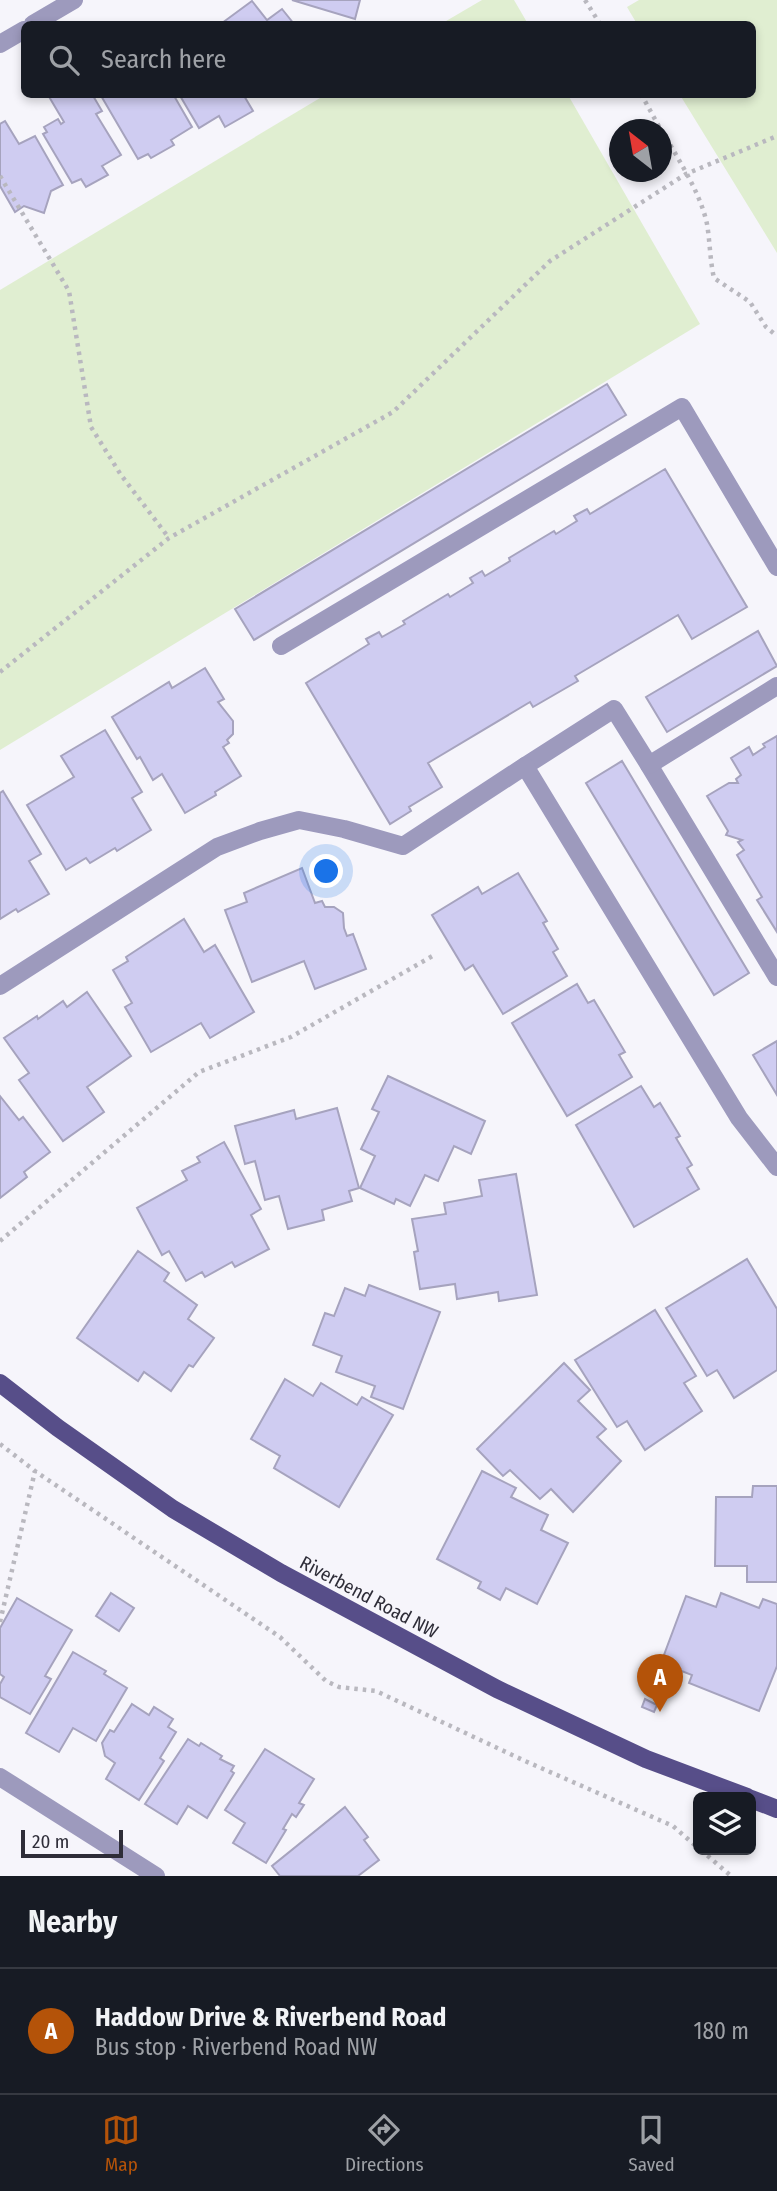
<!DOCTYPE html>
<meta charset="utf-8">
<style>
:root{--surface:#171b24;--page:#20242c;--text:#f1f3f6;--muted:#9ea1a6;--line:#363941;--accent:#b45309}
body{margin:0;font-family:"Fira Sans Condensed",sans-serif;background:var(--page);color:var(--text)}
.controls{position:absolute;right:21px;bottom:21px;display:grid;overflow:hidden;border-radius:10px;box-shadow:0 4px 10px #0003}
.controls button{width:63px;height:63px;display:grid;place-items:center;padding:0;border:0;border-bottom:2px solid var(--line);background:var(--surface);color:var(--text);font:35px sans-serif}
.compass{position:absolute;left:609px;top:119px;width:63px;height:63px;border-radius:50%;background:var(--surface);box-shadow:0 4px 10px #0003;rotate:329deg}
.scale{position:absolute;left:21px;bottom:18px;width:102px;box-sizing:border-box;padding-left:7px;border:4px solid #2e2d38;border-top:0;font-size:19px;line-height:24px;white-space:nowrap;color:#2e2d38;-webkit-text-stroke:5px #f6f5fb;paint-order:stroke}
.you{position:absolute;left:327px;top:872px;width:24px;height:24px;margin:-18px;border:5px solid #fff;border-radius:50%;background:#1a73e8;box-shadow:0 0 0 10px #1a73e833}
.badge{display:grid;place-items:center;width:46px;height:46px;border-radius:50%;background:var(--accent);color:#fff;font-size:23px;font-weight:700}
.pin{position:absolute;translate:-50% -58px;filter:drop-shadow(0 2px 4px #0008)}
.pin::after{content:'';position:absolute;top:37px;width:24px;height:21px;background:inherit;clip-path:polygon(0 0,100% 0,50% 100%)}
.list{margin:0;padding:0;list-style:none}
h2{display:flex;justify-content:space-between;align-items:center;height:91px;margin:0;padding:0 28px;font-size:30px}
h2 small{font-size:23px;font-weight:400;color:var(--muted)}
.list li{display:grid;grid-template-columns:46px 1fr auto;gap:21px;align-items:center;box-sizing:border-box;height:126px;padding:0 28px;border-top:2px solid var(--line)}
.list b{display:block;font-size:26px;white-space:nowrap}
.list p{margin:0;font-size:23px;white-space:nowrap;color:var(--muted)}
.list em{font-size:23px;font-style:normal;color:var(--muted)}
.icon{flex:none;width:38px;height:38px;fill:none;stroke:currentColor;stroke-width:2;stroke-linecap:round;stroke-linejoin:round}
.map{position:relative;flex:none;width:777px;height:1876px;overflow:hidden}
.search{position:absolute;background:var(--surface);box-shadow:0 4px 10px #0003;left:21px;right:21px;top:21px;height:77px;display:flex;align-items:center;gap:18px;box-sizing:border-box;padding:0 24px;border-radius:10px;color:var(--muted);font-size:26px}
.sheet{height:217px;background:var(--surface)}
nav{display:flex;justify-content:space-around;align-items:center;box-sizing:border-box;height:98px;border-top:2px solid var(--line);background:var(--surface);font-size:19px;color:var(--muted)}
nav a{display:grid;justify-items:center;gap:4px}
nav .on{color:var(--accent)}
.map>svg:first-child{display:block}
</style>
<div class="map">
<svg width="777" height="1876" viewBox="0 0 777 1876">
<rect width="100%" height="100%" fill="#f6f5fb"/>
<g fill="#e0eed1">
<path d="M 482,0 L 514,0 L 528,24 L 441,24 Z"/>
<path d="M 639,0 L 777,0 L 777,253 L 680,95 L 752,94 L 752,24 L 637,24 L 627,7 Z"/>
<path d="M 325,95 L 568,95 L 700,324 L 0,750 L 0,290 Z"/>
</g>
<g fill="#cfccf1" stroke="#a6a3be" stroke-width="2">
<path d="M 292,0 L 360,0 L 355,19 Z"/>
<path d="M 252,1 L 267,20 L 282,9 L 294,24 L 223,24 L 222,23 Z"/>
<path d="M 92,94 L 102,111 L 96,114 L 121,155 L 102,166 L 108,175 L 86,187 L 81,179 L 72,183 L 43,134 L 47,132 L 44,127 L 58,119 L 61,124 L 64,122 L 48,95 Z"/>
<path d="M 100,94 L 173,94 L 192,127 L 171,140 L 174,145 L 151,158 L 148,154 L 138,159 Z"/>
<path d="M 179,94 L 243,94 L 253,111 L 225,127 L 219,116 L 199,128 Z"/>
<path d="M 5,121 L 19,144 L 35,136 L 63,185 L 51,191 L 44,213 L 24,206 L 15,212 L 0,186 L 0,124 Z"/>
<path d="M 607,384 L 626,415 L 254,640 L 235,609 Z"/>
<path d="M 665,469 L 747,607 L 692,639 L 678,615 L 575,676 L 578,681 L 533,707 L 530,702 L 428,763 L 442,787 L 409,807 L 411,811 L 390,824 L 306,683 L 369,644 L 366,639 L 379,632 L 382,637 L 405,624 L 403,621 L 448,594 L 450,597 L 473,583 L 470,578 L 482,571 L 485,576 L 510,561 L 509,558 L 554,531 L 556,534 L 577,521 L 574,516 L 587,509 L 590,514 Z"/>
<path d="M 758,631 L 777,666 L 667,732 L 646,697 Z"/>
<path d="M 205,668 L 224,699 L 218,702 L 233,721 L 233,734 L 227,740 L 229,743 L 223,747 L 241,776 L 215,792 L 216,795 L 185,813 L 162,774 L 153,780 L 140,757 L 137,759 L 112,717 L 169,682 L 172,688 Z"/>
<path d="M 105,730 L 142,792 L 132,798 L 151,830 L 117,851 L 115,848 L 90,863 L 86,858 L 66,870 L 27,805 L 74,777 L 61,756 Z"/>
<path d="M 777,736 L 777,932 L 757,900 L 762,897 L 737,855 L 744,850 L 738,842 L 742,840 L 726,835 L 728,831 L 707,796 L 729,783 L 738,783 L 736,779 L 741,775 L 731,758 L 749,747 L 753,755 L 765,747 L 763,744 Z"/>
<path d="M 622,761 L 749,973 L 714,995 L 586,783 Z"/>
<path d="M 3,791 L 41,854 L 29,861 L 49,894 L 18,912 L 16,909 L 0,919 L 0,793 Z"/>
<path d="M 302,868 L 315,903 L 322,901 L 325,907 L 334,907 L 343,913 L 344,928 L 347,936 L 353,934 L 366,969 L 315,989 L 304,961 L 252,982 L 225,910 L 247,902 L 244,893 Z"/>
<path d="M 518,873 L 547,921 L 543,923 L 558,949 L 553,952 L 567,976 L 503,1014 L 473,965 L 465,970 L 432,915 L 478,887 L 482,894 Z"/>
<path d="M 184,919 L 204,952 L 215,945 L 254,1012 L 210,1038 L 201,1023 L 151,1052 L 125,1007 L 132,1003 L 113,970 L 128,961 L 126,957 Z"/>
<path d="M 577,984 L 588,1003 L 594,1000 L 625,1052 L 619,1055 L 632,1077 L 567,1116 L 512,1023 Z"/>
<path d="M 87,992 L 131,1056 L 87,1087 L 104,1112 L 63,1141 L 19,1080 L 29,1073 L 4,1038 L 37,1016 L 38,1019 L 63,1001 L 67,1007 Z"/>
<path d="M 777,1041 L 777,1095 L 753,1055 Z"/>
<path d="M 388,1076 L 485,1121 L 471,1154 L 454,1146 L 438,1181 L 425,1175 L 410,1206 L 396,1199 L 394,1204 L 360,1188 L 375,1156 L 361,1149 L 379,1112 L 372,1109 Z"/>
<path d="M 641,1086 L 654,1107 L 660,1103 L 680,1136 L 676,1138 L 692,1165 L 687,1168 L 699,1189 L 634,1227 L 576,1125 Z"/>
<path d="M 0,1096 L 19,1120 L 23,1117 L 50,1152 L 24,1172 L 27,1177 L 0,1198 Z"/>
<path d="M 337,1108 L 359,1188 L 349,1191 L 352,1201 L 322,1210 L 324,1220 L 288,1229 L 279,1196 L 265,1200 L 255,1161 L 245,1164 L 235,1126 L 294,1110 L 296,1119 Z"/>
<path d="M 224,1142 L 261,1209 L 251,1215 L 269,1249 L 235,1267 L 232,1262 L 205,1277 L 202,1272 L 186,1281 L 169,1251 L 162,1255 L 137,1208 L 187,1180 L 182,1171 L 200,1162 L 197,1157 Z"/>
<path d="M 516,1174 L 537,1295 L 499,1301 L 498,1292 L 457,1299 L 455,1284 L 420,1289 L 414,1252 L 418,1251 L 412,1219 L 446,1214 L 444,1203 L 482,1196 L 479,1180 Z"/>
<path d="M 138,1251 L 169,1273 L 164,1281 L 197,1305 L 188,1319 L 214,1338 L 193,1367 L 189,1365 L 171,1391 L 144,1372 L 138,1381 L 77,1338 Z"/>
<path d="M 747,1259 L 777,1309 L 777,1370 L 734,1398 L 717,1370 L 707,1376 L 666,1308 Z"/>
<path d="M 369,1285 L 440,1312 L 403,1409 L 371,1397 L 375,1386 L 336,1372 L 342,1356 L 313,1345 L 325,1313 L 334,1316 L 345,1288 L 365,1296 Z"/>
<path d="M 655,1310 L 696,1376 L 684,1383 L 702,1411 L 645,1450 L 627,1421 L 617,1427 L 575,1360 Z"/>
<path d="M 564,1363 L 590,1390 L 578,1401 L 606,1429 L 597,1437 L 621,1461 L 573,1512 L 551,1489 L 540,1499 L 510,1470 L 503,1476 L 477,1449 Z"/>
<path d="M 285,1379 L 313,1396 L 321,1383 L 357,1405 L 362,1397 L 393,1415 L 339,1507 L 274,1468 L 280,1456 L 251,1439 Z"/>
<path d="M 482,1471 L 516,1488 L 511,1497 L 548,1515 L 541,1530 L 568,1543 L 537,1604 L 506,1588 L 500,1600 L 478,1588 L 481,1582 L 437,1559 Z"/>
<path d="M 753,1486 L 777,1486 L 777,1582 L 747,1582 L 747,1566 L 715,1566 L 716,1497 L 752,1497 Z"/>
<path d="M 111,1593 L 134,1608 L 119,1631 L 96,1616 Z"/>
<path d="M 721,1593 L 759,1608 L 763,1599 L 777,1604 L 777,1666 L 759,1711 L 689,1683 L 692,1675 L 661,1663 L 686,1596 L 716,1607 Z"/>
<path d="M 17,1598 L 72,1630 L 45,1676 L 51,1679 L 30,1714 L 0,1697 L 0,1684 L 4,1677 L 0,1674 L 0,1628 Z"/>
<path d="M 73,1652 L 106,1671 L 104,1674 L 127,1688 L 96,1741 L 73,1728 L 59,1752 L 26,1733 Z"/>
<path d="M 645,1699 L 657,1705 L 654,1712 L 642,1707 Z"/>
<path d="M 132,1704 L 149,1715 L 154,1707 L 173,1719 L 168,1727 L 176,1732 L 160,1758 L 164,1761 L 139,1800 L 106,1779 L 115,1763 L 105,1756 L 102,1743 L 110,1730 L 114,1732 Z"/>
<path d="M 188,1739 L 199,1746 L 201,1743 L 222,1756 L 220,1759 L 234,1766 L 231,1771 L 234,1773 L 207,1818 L 188,1806 L 177,1824 L 145,1804 Z"/>
<path d="M 265,1749 L 314,1779 L 299,1803 L 304,1805 L 296,1817 L 292,1814 L 283,1829 L 286,1830 L 266,1863 L 233,1843 L 245,1823 L 225,1810 Z"/>
<path d="M 345,1807 L 368,1837 L 364,1840 L 379,1860 L 358,1876 L 280,1876 L 272,1866 Z"/>
</g>
<g fill="none" stroke-linecap="round" stroke-linejoin="round">
<g stroke="#b9b8bf" stroke-width="4.5" stroke-dasharray="3.5 5" stroke-linecap="butt">
<path d="M 585,0 L 600,24"/>
<path d="M 641,94 L 661,130"/>
<path d="M 662,130 C 678,160 700,191 707,224 C 710,242 710,261 714,278 L 750,302 L 766,327 L 777,336"/>
<path d="M 0,176 L 69,291 L 91,427 L 121,475 L 169,538"/>
<path d="M 0,672 L 169,538 L 393,412 L 550,261 L 686,174 L 777,136"/>
<path d="M 0,1241 L 199,1072 L 291,1037 L 436,954"/>
<path d="M 0,1444 L 35,1471 L 280,1637 L 326,1681 L 339,1687 L 376,1691 L 525,1761 L 673,1826 L 698,1848"/>
<path d="M 0,1622 L 35,1471"/>
<path d="M 701,1850 L 731,1876"/>
</g>
<g stroke="#9d9abd" stroke-width="18">
<path d="M 33,24 L 74,0"/>
<path d="M 0,44 L 24,30"/>
<path d="M 281,646 L 682,407 L 777,567"/>
<path d="M 649,765 L 777,977"/>
<path d="M 525,766 L 614,709 L 649,765 L 777,686"/>
<path d="M 0,986 L 217,847 L 260,831 L 299,820 L 344,829 L 403,846 L 525,766 L 739,1118 L 777,1167"/>
<path d="M 0,1777 L 156,1876"/>
</g>
<g stroke="#574e89" stroke-width="18">
<path d="M 0,1383 L 58,1428 L 173,1509 L 281,1573 L 497,1689 L 646,1759 L 747,1797"/>
<path d="M 751,1799 L 777,1809"/>
</g>
</g>
<g text-anchor="middle" dominant-baseline="central" stroke-width="5" stroke-linejoin="round" paint-order="stroke">
<g font-size="19" fill="#2e2d38" stroke="#f6f5fb">
<text transform="translate(369 1597) rotate(28)">Riverbend Road NW</text>
</g>
</g>
</svg>
<div class="controls">
<button><svg class="icon" aria-label="layers" viewBox="0 0 24 24"><path d="M12 4l9 5-9 5-9-5zM3 14l9 5 9-5"/></svg></button>
</div>
<svg class="compass" viewBox="-18 -18 36 36"><path d="M0-13l5 13h-10z" fill="#e53935"/><path d="M0 13l5-13h-10z" fill="#9ea1a6"/></svg>
<div class="scale">20 m</div>
<div class="you"></div>
<div class="pin badge" style="left:660px;top:1712px">A</div>
<div class="search"><svg class="icon" aria-label="search" viewBox="0 0 24 24"><circle cx="10" cy="10" r="6"/><path d="M15 15l6 6"/></svg>Search here</div>
</div>
<section class="sheet">
<h2>Nearby<small></small></h2>
<ul class="list">
<li><span class="badge">A</span><div><b>Haddow Drive &amp; Riverbend Road</b><p>Bus stop · Riverbend Road NW</p></div><em>180 m</em></li>
</ul>
</section>
<nav>
<a class="on"><svg class="icon" aria-label="map" viewBox="0 0 24 24"><path d="M3 6l6-2 6 2 6-2v14l-6 2-6-2-6 2zM9 4v14M15 6v14"/></svg>Map</a>
<a><svg class="icon" aria-label="directions" viewBox="0 0 24 24"><path d="M12 3l9 9-9 9-9-9zM9 14v-3h6M13 9l2 2-2 2"/></svg>Directions</a>
<a><svg class="icon" aria-label="saved" viewBox="0 0 24 24"><path d="M7 4h10v16l-5-4-5 4z"/></svg>Saved</a>
</nav>
